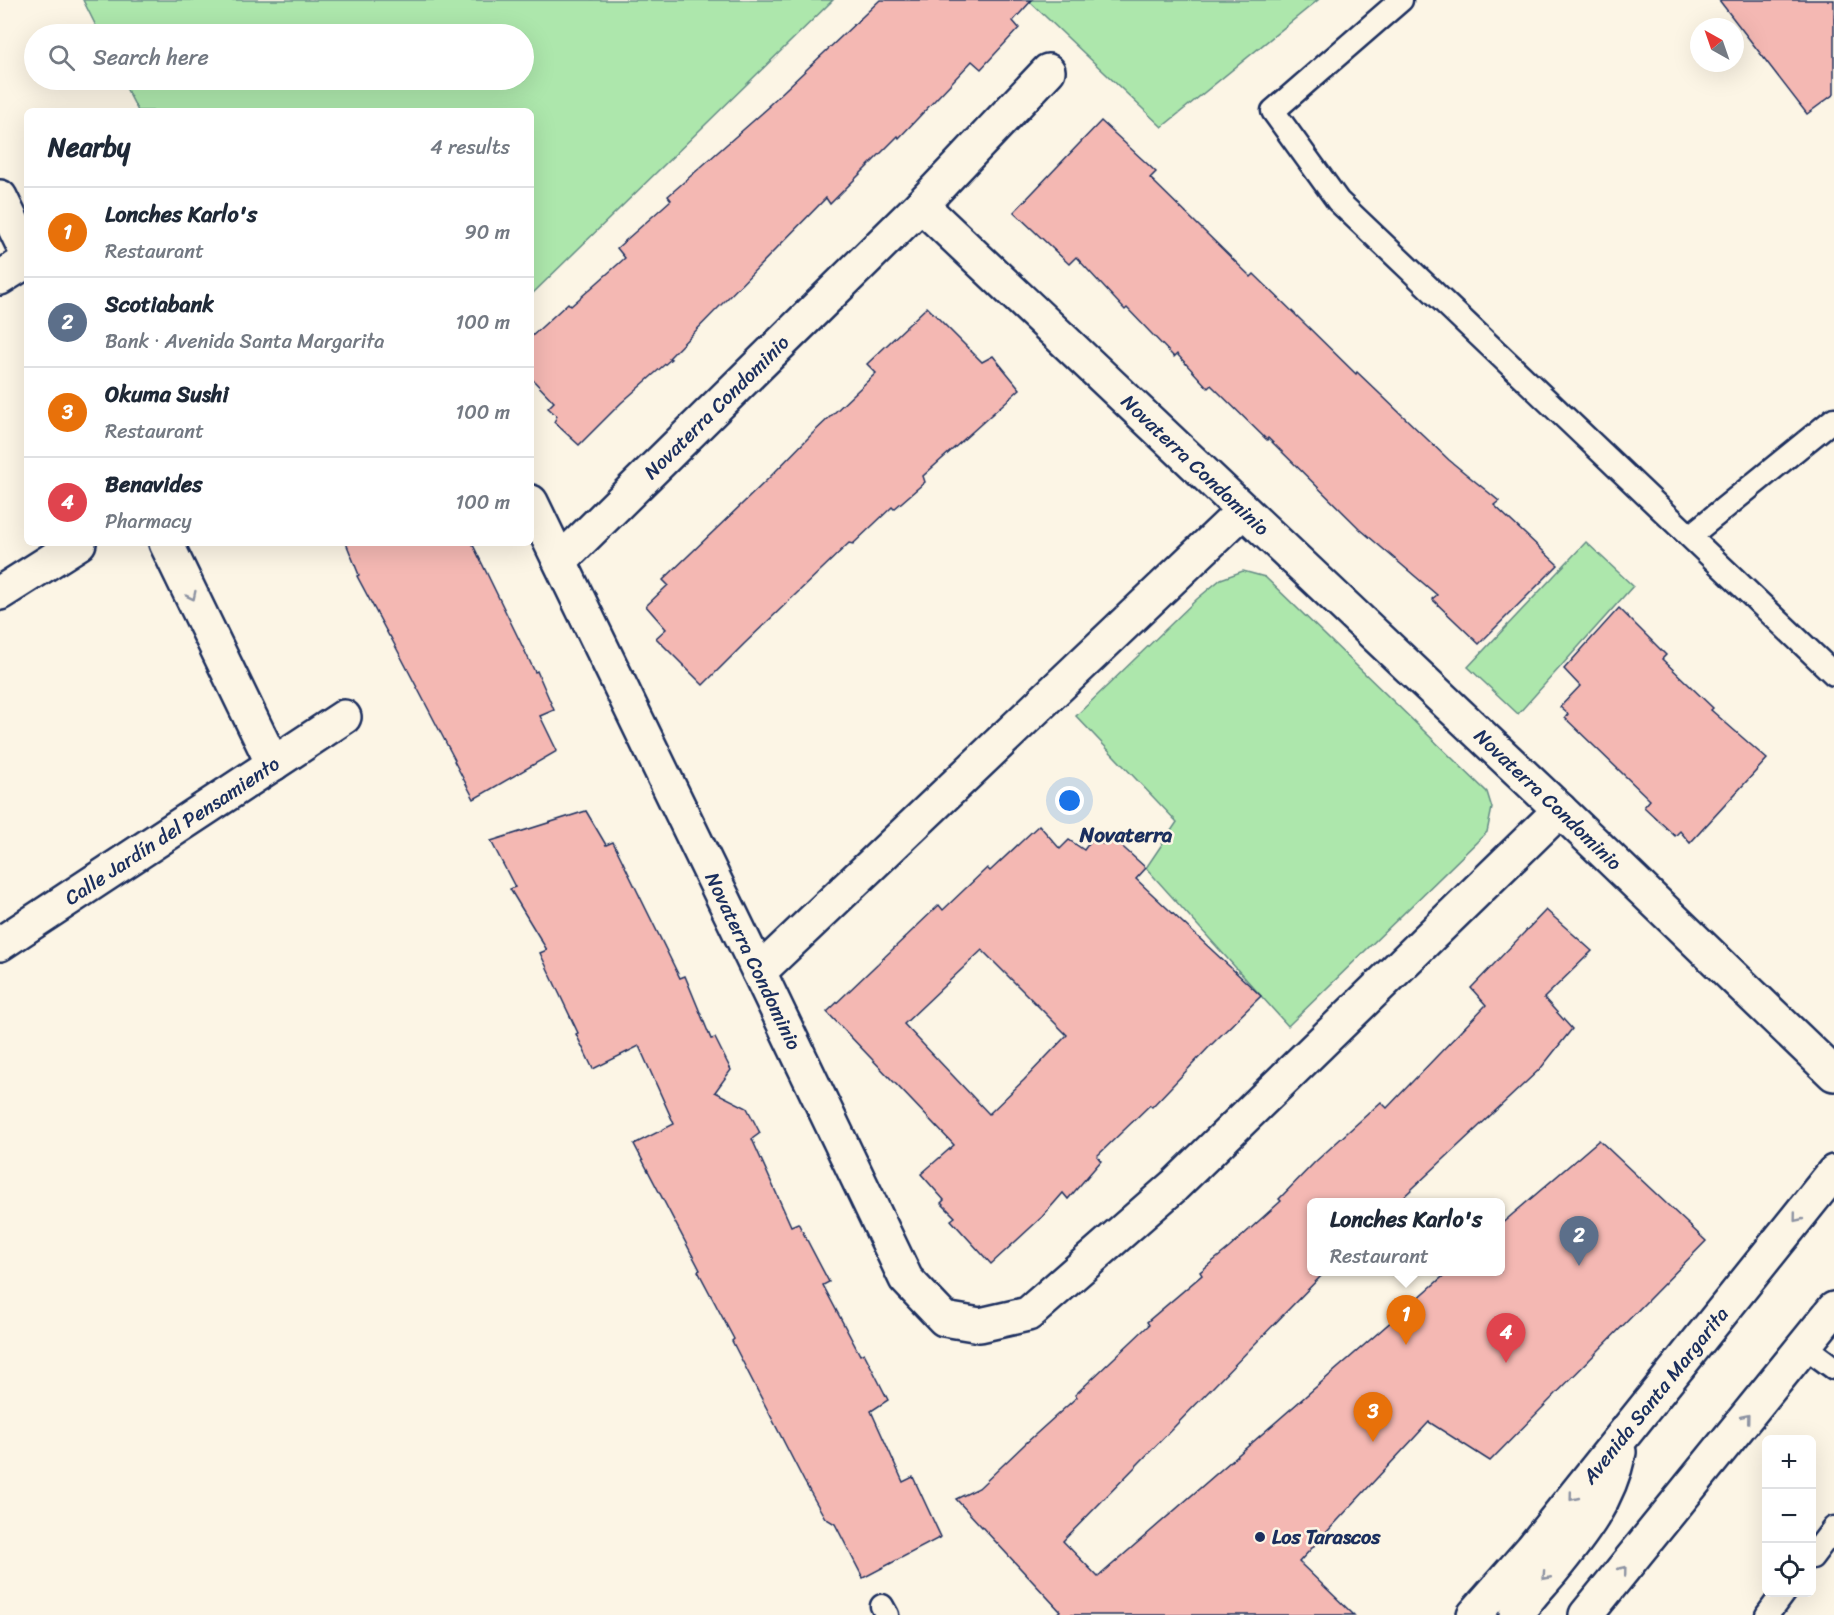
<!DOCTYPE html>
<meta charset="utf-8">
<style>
:root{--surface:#fff;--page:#f6f6f7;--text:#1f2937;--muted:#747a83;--line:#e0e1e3;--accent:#7c3aed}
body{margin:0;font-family:Sriracha,sans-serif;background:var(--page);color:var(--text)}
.controls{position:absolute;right:18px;bottom:18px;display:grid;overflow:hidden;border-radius:9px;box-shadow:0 6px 24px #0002}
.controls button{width:54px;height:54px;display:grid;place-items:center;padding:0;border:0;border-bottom:2px solid var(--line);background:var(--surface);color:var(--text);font:30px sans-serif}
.compass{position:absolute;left:1690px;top:18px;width:54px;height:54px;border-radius:50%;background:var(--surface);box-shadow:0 6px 24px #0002;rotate:320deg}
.you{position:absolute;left:1070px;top:801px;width:21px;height:21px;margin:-15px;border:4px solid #fff;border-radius:50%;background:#1a73e8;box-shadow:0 0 0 9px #1a73e833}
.badge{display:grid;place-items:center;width:39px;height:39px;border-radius:50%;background:var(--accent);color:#fff;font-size:20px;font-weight:700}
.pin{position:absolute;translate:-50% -50px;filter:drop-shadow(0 2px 3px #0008)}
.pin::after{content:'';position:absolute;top:32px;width:21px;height:18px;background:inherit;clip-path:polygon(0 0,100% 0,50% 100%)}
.popup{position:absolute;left:1307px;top:1198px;width:198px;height:78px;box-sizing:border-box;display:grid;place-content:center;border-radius:9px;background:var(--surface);filter:drop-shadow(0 2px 4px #0005);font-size:20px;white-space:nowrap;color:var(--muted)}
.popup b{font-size:22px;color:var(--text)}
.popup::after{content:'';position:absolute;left:50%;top:100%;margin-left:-12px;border:12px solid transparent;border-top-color:var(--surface)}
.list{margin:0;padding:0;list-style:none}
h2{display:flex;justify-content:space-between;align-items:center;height:78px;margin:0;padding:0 24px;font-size:26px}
h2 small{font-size:20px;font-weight:400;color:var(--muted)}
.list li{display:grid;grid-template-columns:39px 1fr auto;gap:18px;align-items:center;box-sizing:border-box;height:90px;padding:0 24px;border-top:2px solid var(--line)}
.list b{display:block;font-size:22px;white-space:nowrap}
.list p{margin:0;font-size:20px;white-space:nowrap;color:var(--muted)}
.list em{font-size:20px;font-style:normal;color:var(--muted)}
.icon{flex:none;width:33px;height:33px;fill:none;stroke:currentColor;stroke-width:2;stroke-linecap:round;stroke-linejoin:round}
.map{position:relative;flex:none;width:1834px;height:1615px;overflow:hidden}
.search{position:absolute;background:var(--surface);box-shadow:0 6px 24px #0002;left:24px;top:24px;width:510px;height:66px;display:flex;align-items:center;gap:15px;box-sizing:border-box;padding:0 21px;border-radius:33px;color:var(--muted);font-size:22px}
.panel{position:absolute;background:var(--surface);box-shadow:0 6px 24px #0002;left:24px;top:108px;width:510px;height:438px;border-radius:9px}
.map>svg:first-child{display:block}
</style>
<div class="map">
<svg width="1834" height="1615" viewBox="0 0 1834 1615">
<rect width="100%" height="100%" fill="#fcf5e5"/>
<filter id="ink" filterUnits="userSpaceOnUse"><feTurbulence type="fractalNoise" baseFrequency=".0167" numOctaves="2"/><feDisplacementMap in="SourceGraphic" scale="12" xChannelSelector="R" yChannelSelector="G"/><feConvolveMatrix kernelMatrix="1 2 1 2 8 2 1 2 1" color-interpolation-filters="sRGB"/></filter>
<g filter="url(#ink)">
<g fill="#ade7ac" stroke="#648b85" stroke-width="1.5">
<path d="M 83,0 L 833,0 L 531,295 L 531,111 L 138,111 L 122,80 L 524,80 L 524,34 L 100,34 Z"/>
<path d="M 1028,0 L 1318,0 L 1162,127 Z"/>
<path d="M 1586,542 L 1633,586 L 1518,714 L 1468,667 Z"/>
<path d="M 1243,571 L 1265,577 L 1487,792 L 1492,808 L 1487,832 L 1288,1026 L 1146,868 L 1177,822 L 1076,716 L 1197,599 L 1221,579 Z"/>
</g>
<g fill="#f4b8b3" stroke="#1b2f5e" stroke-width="1.5" fill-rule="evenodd">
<path d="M 880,0 L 1032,0 L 1013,21 L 1019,28 L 981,69 L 972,61 L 899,138 L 898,136 L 830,204 L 826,198 L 669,358 L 671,359 L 621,403 L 579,445 L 554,422 L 557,416 L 548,408 L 554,402 L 531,378 L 531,337 L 568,303 L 571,306 L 625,258 L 617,248 L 671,200 L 668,196 L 769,107 L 768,106 Z"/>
<path d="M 1719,0 L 1834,0 L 1834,94 L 1807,114 Z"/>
<path d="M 1101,121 L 1156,172 L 1150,178 L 1251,277 L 1254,274 L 1356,374 L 1357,372 L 1449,460 L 1499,501 L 1494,505 L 1558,565 L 1479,644 L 1432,599 L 1437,595 L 1361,530 L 1268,438 L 1267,440 L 1211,385 L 1208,388 L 1177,354 L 1174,357 L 1127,308 L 1125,310 L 1076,257 L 1069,264 L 1014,212 Z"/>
<path d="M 927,307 L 982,362 L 993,356 L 1020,389 L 923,476 L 925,482 L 894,509 L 892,507 L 853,544 L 849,543 L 744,644 L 703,685 L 656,638 L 666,629 L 646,606 L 668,585 L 663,580 L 768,479 L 812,434 L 876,373 L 867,364 Z"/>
<path d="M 346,543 L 472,543 L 535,672 L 537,671 L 554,710 L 540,716 L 557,751 L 474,799 L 454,761 L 455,760 L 390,636 L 389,636 L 357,576 L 359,575 Z"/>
<path d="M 1619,608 L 1666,655 L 1662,659 L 1713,708 L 1711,710 L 1767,759 L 1690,843 L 1680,831 L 1675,836 L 1644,807 L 1650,800 L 1565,718 L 1568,714 L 1560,707 L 1580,686 L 1564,669 Z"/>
<path d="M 586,811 L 606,845 L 613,842 L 680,978 L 685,976 L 711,1039 L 715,1038 L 731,1070 L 715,1092 L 747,1108 L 760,1133 L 752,1139 L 791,1226 L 798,1223 L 829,1282 L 823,1285 L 860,1355 L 864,1353 L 888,1400 L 871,1411 L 903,1482 L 913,1477 L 941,1537 L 863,1578 L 835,1524 L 825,1518 L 804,1481 L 732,1341 L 734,1339 L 698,1271 L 700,1270 L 634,1144 L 674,1124 L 639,1046 L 593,1069 L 576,1034 L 578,1033 L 540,953 L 547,950 L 510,889 L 515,887 L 491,841 Z"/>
<path d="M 1039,825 L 1060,849 L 1069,840 L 1084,850 L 1092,839 L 1103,844 L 1115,840 L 1146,868 L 1136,879 L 1261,996 L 1210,1046 L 1152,1107 L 1150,1105 L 1097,1156 L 1101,1161 L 1068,1199 L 1063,1193 L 1042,1217 L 991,1264 L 951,1220 L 955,1217 L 941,1203 L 944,1200 L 921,1174 L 954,1145 L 827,1012 L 939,905 L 943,910 L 987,868 L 990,871 ZM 982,950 L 1067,1035 L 1024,1080 L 989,1114 L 904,1024 Z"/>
<path d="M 1546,910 L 1592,951 L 1544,998 L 1572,1029 L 1541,1068 L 1397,1203 L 1311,1203 L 1311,1272 L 1325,1272 L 1063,1541 L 1098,1577 L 1448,1272 L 1500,1272 L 1500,1225 L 1599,1140 L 1706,1241 L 1490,1461 L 1429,1422 L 1299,1562 L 1354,1615 L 1055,1615 L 1060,1611 L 956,1499 L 979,1488 L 1026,1443 L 1077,1397 L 1075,1395 L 1149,1325 L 1147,1322 L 1202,1275 L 1200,1272 L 1229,1248 L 1281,1201 L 1279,1199 L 1315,1162 L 1381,1102 L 1387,1108 L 1486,1005 L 1471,988 Z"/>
</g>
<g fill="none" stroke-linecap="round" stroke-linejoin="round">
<defs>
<g id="lane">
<path d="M 1401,0 L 1273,111 L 1338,201 L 1834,674"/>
<path d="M 1690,536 L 1834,419"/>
<path d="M 1804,1346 L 1834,1368"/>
<path d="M 1812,1557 L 1834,1528"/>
<path d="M 882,1606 L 887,1615"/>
<path d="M 1767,1615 L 1784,1592"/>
</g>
<g id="street">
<path d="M 0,197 L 27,253"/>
<path id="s1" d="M 921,205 L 1560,810 L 1834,1074"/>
<path d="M 0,278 L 27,261"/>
<path id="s2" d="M 531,502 L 759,972 L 906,1279 L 944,1319 L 980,1325 L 1028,1314 L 1174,1186 L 1560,810"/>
<path d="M 166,543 L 273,764"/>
<path id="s3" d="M 561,560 L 921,205 L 1048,71"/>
<path d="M 0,593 L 79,543"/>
<path id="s4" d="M 0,944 L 344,717"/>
<path d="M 759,972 L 1243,511"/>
</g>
<g id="secondary">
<path id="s5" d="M 1474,1615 L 1532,1549 L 1834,1172"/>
<path d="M 1516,1615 C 1526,1599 1539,1586 1551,1572 C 1582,1534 1609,1500 1619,1452"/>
<path d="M 1586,1615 L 1834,1309"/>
</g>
</defs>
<use href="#lane" stroke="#1b2f5e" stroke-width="27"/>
<use href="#street" stroke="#1b2f5e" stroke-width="38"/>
<use href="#secondary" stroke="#1b2f5e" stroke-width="38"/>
<use href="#lane" stroke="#fcf5e5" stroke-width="22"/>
<use href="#street" stroke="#fcf5e5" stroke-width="33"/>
<use href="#secondary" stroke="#fcf5e5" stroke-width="33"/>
</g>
<defs><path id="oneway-chevron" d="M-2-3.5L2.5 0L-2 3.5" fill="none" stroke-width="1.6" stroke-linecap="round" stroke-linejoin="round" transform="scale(1.5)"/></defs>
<g stroke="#8c92a2">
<use href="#oneway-chevron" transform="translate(192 596) rotate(64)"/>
<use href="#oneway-chevron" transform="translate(1797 1218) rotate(129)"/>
<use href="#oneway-chevron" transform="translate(1746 1418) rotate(-51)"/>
<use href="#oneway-chevron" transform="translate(1573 1497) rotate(129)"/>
<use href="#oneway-chevron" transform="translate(1623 1570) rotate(-51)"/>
<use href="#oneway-chevron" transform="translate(1546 1576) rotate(132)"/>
</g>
</g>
<circle fill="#1b2f5e" stroke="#fcf5e5" stroke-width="2" cx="1260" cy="1537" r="6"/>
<g text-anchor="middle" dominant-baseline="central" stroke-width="5" stroke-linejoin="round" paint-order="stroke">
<g font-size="20" fill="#1b2f5e" stroke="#fcf5e5">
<text stroke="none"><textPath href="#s3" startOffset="218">Novaterra Condominio</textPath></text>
<text stroke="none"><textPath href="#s1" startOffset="378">Novaterra Condominio</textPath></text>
<text stroke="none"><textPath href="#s1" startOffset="864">Novaterra Condominio</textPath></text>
<text stroke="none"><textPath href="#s4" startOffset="206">Calle Jardín del Pensamiento</textPath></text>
<text stroke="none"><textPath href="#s2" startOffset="510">Novaterra Condominio</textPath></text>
<text stroke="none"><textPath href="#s5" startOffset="285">Avenida Santa Margarita</textPath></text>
</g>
<g font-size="20" font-weight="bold" fill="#1b2f5e" stroke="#fcf5e5" text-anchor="start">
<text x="1272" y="1537">Los Tarascos</text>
</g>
<g font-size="21" font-weight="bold" fill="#1b2f5e" stroke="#fcf5e5">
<text x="1126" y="835">Novaterra</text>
</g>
</g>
</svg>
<div class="controls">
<button>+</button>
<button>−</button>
<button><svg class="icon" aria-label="locate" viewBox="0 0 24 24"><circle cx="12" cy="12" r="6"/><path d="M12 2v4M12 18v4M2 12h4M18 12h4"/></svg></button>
</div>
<svg class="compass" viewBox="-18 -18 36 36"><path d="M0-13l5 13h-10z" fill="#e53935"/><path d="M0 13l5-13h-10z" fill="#747a83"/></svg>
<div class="you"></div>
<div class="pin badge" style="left:1406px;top:1345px;background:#e8710a">1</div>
<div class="popup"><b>Lonches Karlo's</b>Restaurant</div>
<div class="pin badge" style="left:1579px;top:1266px;background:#5c6f8a">2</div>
<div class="pin badge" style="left:1373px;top:1442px;background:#e8710a">3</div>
<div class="pin badge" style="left:1506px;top:1363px;background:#e0444e">4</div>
<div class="search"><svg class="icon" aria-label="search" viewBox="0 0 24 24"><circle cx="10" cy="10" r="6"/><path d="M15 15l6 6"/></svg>Search here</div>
<section class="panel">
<h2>Nearby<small>4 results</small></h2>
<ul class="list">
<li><span class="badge" style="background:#e8710a">1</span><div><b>Lonches Karlo's</b><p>Restaurant</p></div><em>90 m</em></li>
<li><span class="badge" style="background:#5c6f8a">2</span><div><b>Scotiabank</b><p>Bank · Avenida Santa Margarita</p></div><em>100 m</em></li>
<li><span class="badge" style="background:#e8710a">3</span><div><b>Okuma Sushi</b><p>Restaurant</p></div><em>100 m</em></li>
<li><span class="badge" style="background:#e0444e">4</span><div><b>Benavides</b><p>Pharmacy</p></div><em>100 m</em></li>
</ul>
</section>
</div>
